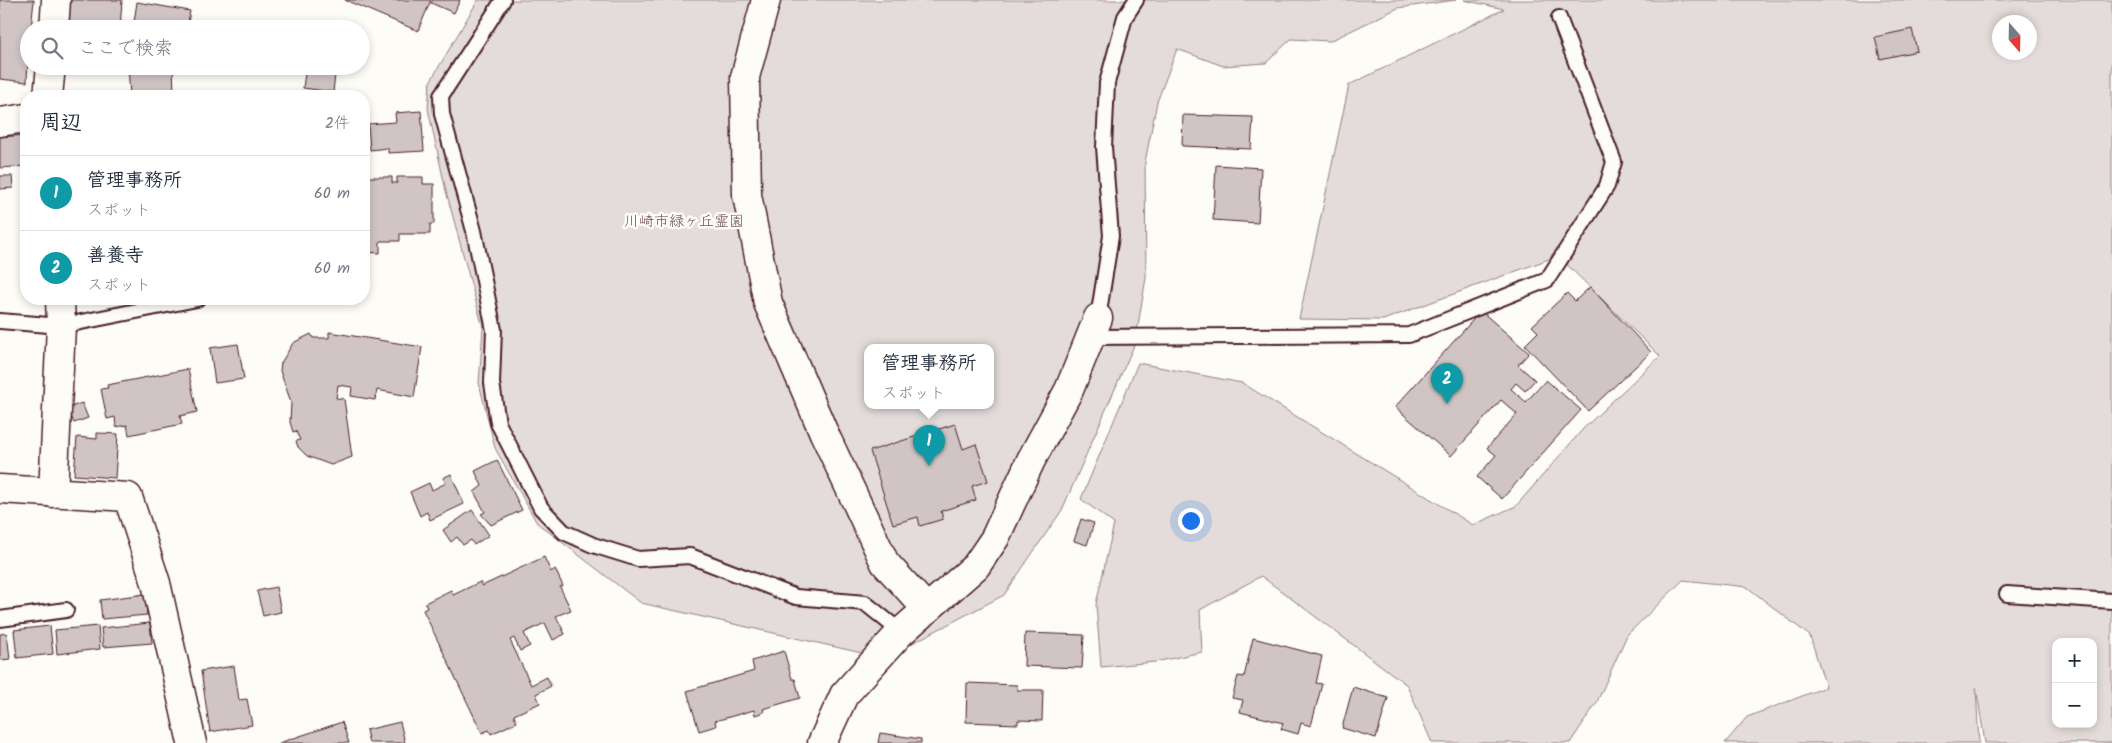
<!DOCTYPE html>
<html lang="ja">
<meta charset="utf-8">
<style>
:root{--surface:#fff;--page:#f6f6f7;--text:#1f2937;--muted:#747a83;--line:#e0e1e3;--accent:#c8321e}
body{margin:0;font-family:Kalam,"Klee One",sans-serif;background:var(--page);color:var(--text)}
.controls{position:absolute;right:15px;bottom:15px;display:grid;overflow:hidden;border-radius:10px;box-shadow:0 2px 8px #0003}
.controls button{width:45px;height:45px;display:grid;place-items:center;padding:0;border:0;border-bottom:1px solid var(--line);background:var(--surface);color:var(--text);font:25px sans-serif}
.compass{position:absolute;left:1992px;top:15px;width:45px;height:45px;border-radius:50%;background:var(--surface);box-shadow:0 2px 8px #0003;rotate:160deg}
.you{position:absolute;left:1190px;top:520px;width:18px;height:18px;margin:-12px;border:4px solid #fff;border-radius:50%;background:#1a73e8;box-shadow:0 0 0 8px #1a73e833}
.badge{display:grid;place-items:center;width:32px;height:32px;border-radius:50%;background:var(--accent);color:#fff;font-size:16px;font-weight:700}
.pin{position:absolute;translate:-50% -41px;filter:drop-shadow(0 1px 2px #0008)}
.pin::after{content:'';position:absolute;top:26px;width:18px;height:15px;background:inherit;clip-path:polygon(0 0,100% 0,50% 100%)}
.popup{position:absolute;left:864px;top:344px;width:130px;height:65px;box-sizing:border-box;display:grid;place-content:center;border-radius:10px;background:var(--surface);filter:drop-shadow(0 1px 4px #0005);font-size:16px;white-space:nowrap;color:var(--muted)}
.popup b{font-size:19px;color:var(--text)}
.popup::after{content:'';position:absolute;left:50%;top:100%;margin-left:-10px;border:10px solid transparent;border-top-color:var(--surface)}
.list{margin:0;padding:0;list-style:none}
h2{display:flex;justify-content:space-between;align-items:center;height:65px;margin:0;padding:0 20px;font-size:21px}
h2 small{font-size:16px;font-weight:400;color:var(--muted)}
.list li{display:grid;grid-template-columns:32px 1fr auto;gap:15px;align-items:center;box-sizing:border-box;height:75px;padding:0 20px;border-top:1px solid var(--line)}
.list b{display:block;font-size:19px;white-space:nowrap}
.list p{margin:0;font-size:16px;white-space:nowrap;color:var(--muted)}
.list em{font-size:16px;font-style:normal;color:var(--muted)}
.icon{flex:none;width:28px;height:28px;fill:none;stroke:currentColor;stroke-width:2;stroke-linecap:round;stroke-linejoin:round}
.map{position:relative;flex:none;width:2112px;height:743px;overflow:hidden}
.search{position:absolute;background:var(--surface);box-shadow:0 2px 8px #0003;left:20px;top:20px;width:350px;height:55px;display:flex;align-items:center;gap:12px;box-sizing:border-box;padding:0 18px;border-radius:28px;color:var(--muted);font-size:19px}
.panel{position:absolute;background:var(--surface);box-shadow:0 2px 8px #0003;left:20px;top:90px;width:350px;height:215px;border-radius:20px}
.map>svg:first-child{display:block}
</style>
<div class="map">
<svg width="2112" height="743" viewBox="0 0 2112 743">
<rect width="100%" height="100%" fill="#fdfcf7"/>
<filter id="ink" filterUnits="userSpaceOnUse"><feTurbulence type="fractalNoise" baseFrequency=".02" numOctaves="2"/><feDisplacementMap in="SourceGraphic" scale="10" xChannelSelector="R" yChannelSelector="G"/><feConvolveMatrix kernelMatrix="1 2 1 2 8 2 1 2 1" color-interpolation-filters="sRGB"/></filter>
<g filter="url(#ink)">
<g fill="#e3dcda" stroke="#967e82" fill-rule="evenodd">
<path d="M 478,0 L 1456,0 L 1398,8 L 1330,41 L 1291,39 L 1266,63 L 1223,66 L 1177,49 L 1157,102 L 1145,162 L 1146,278 L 1135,343 L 1062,510 L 1004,595 L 884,658 L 641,603 L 537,523 L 495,448 L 479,383 L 483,328 L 446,191 L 428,109 L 430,82 ZM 868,347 L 990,347 L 990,405 L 868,405 Z"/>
<path d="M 1464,0 L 2112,0 L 2112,743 L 1985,743 L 1976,687 L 1979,743 L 1725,743 L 1747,717 L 1826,687 L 1810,636 L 1747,587 L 1683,580 L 1627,635 L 1597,702 L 1570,743 L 1432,743 L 1407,685 L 1261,576 L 1200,610 L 1202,652 L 1155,662 L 1101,667 L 1096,604 L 1114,524 L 1081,499 L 1138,363 L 1242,383 L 1473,525 L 1516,506 L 1583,429 L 1660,356 L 1554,252 L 1549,259 L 1383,320 L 1299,319 L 1349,85 L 1504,9 ZM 2000,22 L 2030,22 L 2030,52 L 2000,52 ZM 2056,642 L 2093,642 L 2093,724 L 2056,724 Z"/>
</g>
<g fill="#d0c5c4" stroke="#4a1f2b">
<path d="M 0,0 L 34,0 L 31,29 L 29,29 L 27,82 L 0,79 Z"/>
<path d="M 70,0 L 122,0 L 120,29 L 69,29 Z"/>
<path d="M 345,0 L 431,0 L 418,31 Z"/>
<path d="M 433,0 L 460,0 L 454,13 L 431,3 Z"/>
<path d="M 137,2 L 190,11 L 187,29 L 133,29 Z"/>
<path d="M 1912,29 L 1917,51 L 1880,59 L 1875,37 Z"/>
<path d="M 128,66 L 173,66 L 174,96 L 130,96 Z"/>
<path d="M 306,66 L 336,66 L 333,92 L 303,88 Z"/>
<path d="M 421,111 L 424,151 L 388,153 L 388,148 L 370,150 L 368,124 L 396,122 L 395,113 Z"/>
<path d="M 1183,115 L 1253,117 L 1251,149 L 1182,146 Z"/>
<path d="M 26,135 L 26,166 L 0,168 L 0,137 Z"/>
<path d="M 1216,165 L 1261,168 L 1258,223 L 1213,220 Z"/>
<path d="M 0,176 L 12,176 L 13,188 L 0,189 Z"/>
<path d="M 365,177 L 392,177 L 392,183 L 397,183 L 397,177 L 423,177 L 423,184 L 434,184 L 434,224 L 430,224 L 430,234 L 400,234 L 400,241 L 380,241 L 380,253 L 364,252 Z"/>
<path d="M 1590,287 L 1651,352 L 1588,411 L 1525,345 L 1538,332 L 1532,326 L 1567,293 L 1575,301 Z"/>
<path d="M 1481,311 L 1529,353 L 1518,365 L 1535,380 L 1525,391 L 1516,383 L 1511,389 L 1526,402 L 1546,380 L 1581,410 L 1502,499 L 1477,477 L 1496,455 L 1487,448 L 1517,414 L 1501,400 L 1451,456 L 1395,407 Z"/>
<path d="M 329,332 L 422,347 L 414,397 L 377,390 L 375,400 L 351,396 L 352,387 L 338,385 L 336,398 L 344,399 L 352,457 L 331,465 L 307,456 L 298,447 L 296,441 L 300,440 L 296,431 L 293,432 L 290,422 L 291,402 L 280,371 L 281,363 L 293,343 L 311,334 L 313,338 L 329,338 Z"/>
<path d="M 238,344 L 244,379 L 215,383 L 210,348 Z"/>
<path d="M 188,369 L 197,412 L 180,416 L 182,424 L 129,435 L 127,425 L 116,427 L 115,417 L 107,419 L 101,389 L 108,388 L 107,385 Z"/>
<path d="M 82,403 L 88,418 L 74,423 L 68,408 Z"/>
<path d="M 955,424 L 963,449 L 976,444 L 988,481 L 972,486 L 976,500 L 941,511 L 943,519 L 920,526 L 918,517 L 893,524 L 870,451 Z"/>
<path d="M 97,433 L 118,434 L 115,478 L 74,475 L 77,437 L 97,439 Z"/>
<path d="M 497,460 L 522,510 L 491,525 L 481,514 L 485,512 L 474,492 L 482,486 L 475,471 Z"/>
<path d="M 451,474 L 464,504 L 430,520 L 427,512 L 420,516 L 410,492 L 429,483 L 432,490 L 446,483 L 443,478 Z"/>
<path d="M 472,510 L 489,535 L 474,545 L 471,540 L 463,545 L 457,537 L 451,542 L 443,530 Z"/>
<path d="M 1081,519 L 1094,523 L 1087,545 L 1074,541 Z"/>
<path d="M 544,557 L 551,572 L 555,569 L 563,586 L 560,587 L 571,610 L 556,616 L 565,634 L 553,640 L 545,623 L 524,633 L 530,646 L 520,651 L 514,638 L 510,640 L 531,685 L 547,677 L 551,686 L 536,694 L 540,703 L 514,715 L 517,722 L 491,734 L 489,730 L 482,733 L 423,610 L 427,608 L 425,603 L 451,590 L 453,595 L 480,582 L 482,586 Z"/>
<path d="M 276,587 L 281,612 L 263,616 L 257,591 Z"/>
<path d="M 145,594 L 147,615 L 102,619 L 100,600 Z"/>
<path d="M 150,623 L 152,643 L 103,647 L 101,628 Z"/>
<path d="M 50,626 L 53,654 L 17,658 L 14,630 Z"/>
<path d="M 98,626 L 100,649 L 57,654 L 55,630 Z"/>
<path d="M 7,633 L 10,659 L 0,660 L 0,634 Z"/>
<path d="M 1025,633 L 1084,635 L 1082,668 L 1024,666 Z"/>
<path d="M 1253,638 L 1322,656 L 1316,683 L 1322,684 L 1311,726 L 1301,723 L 1298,734 L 1281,729 L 1283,723 L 1240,712 L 1243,700 L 1232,698 L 1238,676 L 1244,677 Z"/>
<path d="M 784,651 L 792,679 L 795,679 L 800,698 L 763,709 L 764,712 L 755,715 L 754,710 L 715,721 L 716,726 L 699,731 L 687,691 L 754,671 L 752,661 Z"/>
<path d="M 234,666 L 239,700 L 247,699 L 252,725 L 210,732 L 201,671 Z"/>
<path d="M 967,683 L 1017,685 L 1017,690 L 1043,690 L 1042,721 L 1018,720 L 1018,724 L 966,722 Z"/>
<path d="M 1353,687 L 1388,698 L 1376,738 L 1342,728 Z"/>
<path d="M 342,722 L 349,743 L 279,743 Z"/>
<path d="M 400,722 L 405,743 L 369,743 L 366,730 Z"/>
<path d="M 880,733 L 921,739 L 921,743 L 878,743 Z"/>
</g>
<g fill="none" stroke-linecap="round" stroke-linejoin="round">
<defs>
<g id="service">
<path d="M 503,0 L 441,96 L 442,114 L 474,231 L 494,330 L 492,383 L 498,423 L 541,508 L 564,532 L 593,545 L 638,559 L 690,556 L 796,597 L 865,603 L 901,632"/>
<path d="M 1098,318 L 1111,236 L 1104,147 L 1107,83 L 1125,17 L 1136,0"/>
<path d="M 0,321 L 61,326 L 197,299"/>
<path d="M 1090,337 L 1409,335 L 1547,280 L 1607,186 L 1614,162 L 1559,18"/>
<path d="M 2007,594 L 2112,601"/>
<path d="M 0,619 L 66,610"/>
</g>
<g id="minor">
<path d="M 766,0 L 745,77 L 747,195 L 768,303 L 824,433 L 885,563 L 927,609"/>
<path d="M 54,29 L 56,0"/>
<path d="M 48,96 L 51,66"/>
<path d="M 0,122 L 26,118"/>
<path d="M 0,489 L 128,497 L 156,583 L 192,743"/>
<path d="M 53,493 L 61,326 L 60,299"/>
<path d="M 822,743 L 844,695 L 901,632 L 976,566 L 995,538 L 1031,460 L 1069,390 L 1098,318"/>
</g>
</defs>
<use href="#service" stroke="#4a1f2b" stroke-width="18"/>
<use href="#minor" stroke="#4a1f2b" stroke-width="31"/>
<use href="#service" stroke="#fdfcf7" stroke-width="14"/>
<use href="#minor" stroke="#fdfcf7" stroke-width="28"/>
</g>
</g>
<g text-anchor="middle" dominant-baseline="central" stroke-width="5" stroke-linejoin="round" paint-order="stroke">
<g font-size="15" fill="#704e57" stroke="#fdfcf7">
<text x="684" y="222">川崎市緑ヶ丘霊園</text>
</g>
</g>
</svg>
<div class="controls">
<button>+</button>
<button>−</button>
</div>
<svg class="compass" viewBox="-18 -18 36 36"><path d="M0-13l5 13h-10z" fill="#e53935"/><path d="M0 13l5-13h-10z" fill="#747a83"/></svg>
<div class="you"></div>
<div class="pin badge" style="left:929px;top:466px;background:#0f9aa8">1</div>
<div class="popup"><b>管理事務所</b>スポット</div>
<div class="pin badge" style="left:1447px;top:404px;background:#0f9aa8">2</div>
<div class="search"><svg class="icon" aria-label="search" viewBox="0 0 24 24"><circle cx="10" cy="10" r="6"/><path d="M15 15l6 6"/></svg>ここで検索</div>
<section class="panel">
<h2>周辺<small>2件</small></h2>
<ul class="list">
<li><span class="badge" style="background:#0f9aa8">1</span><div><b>管理事務所</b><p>スポット</p></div><em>60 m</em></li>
<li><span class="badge" style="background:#0f9aa8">2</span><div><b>善養寺</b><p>スポット</p></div><em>60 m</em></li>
</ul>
</section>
</div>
